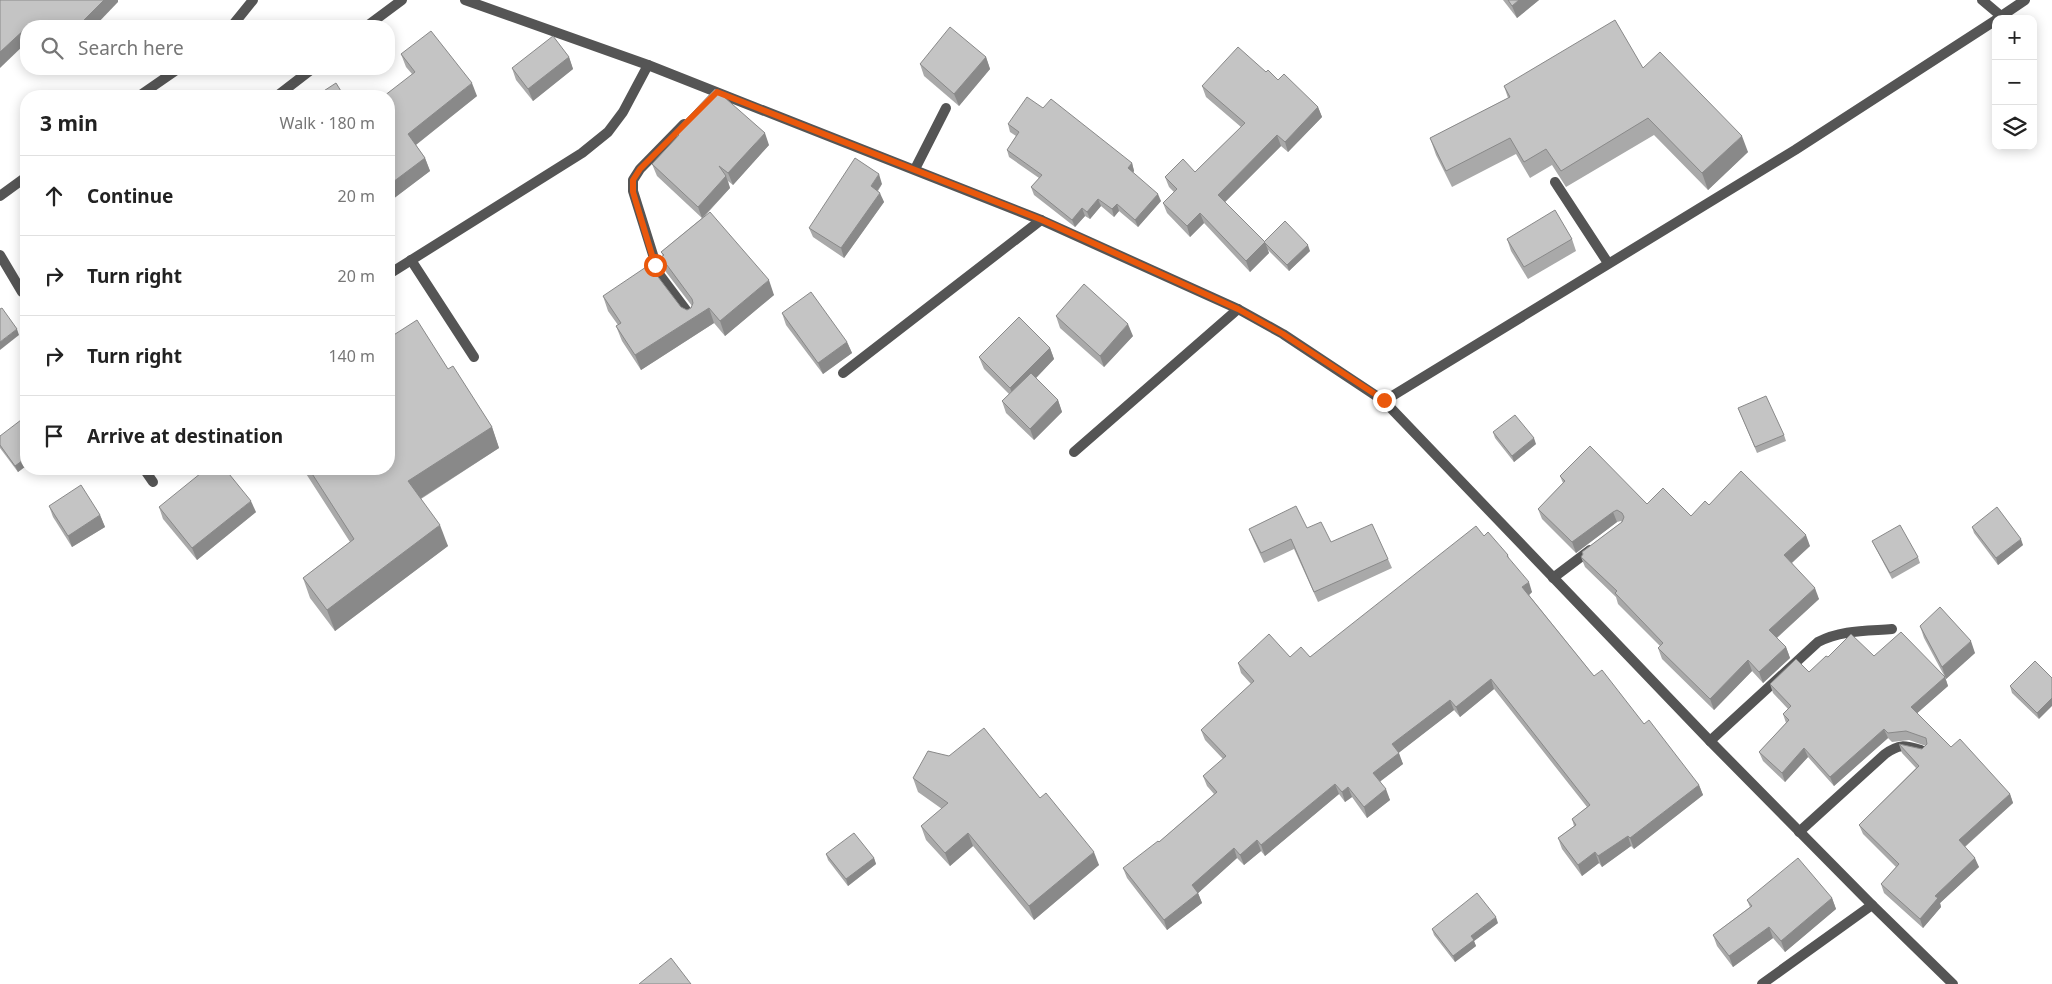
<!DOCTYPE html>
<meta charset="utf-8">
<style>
:root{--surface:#fff;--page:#f2f2f2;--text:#222;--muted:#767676;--line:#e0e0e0}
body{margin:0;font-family:"Noto Sans",sans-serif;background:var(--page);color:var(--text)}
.controls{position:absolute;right:15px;top:15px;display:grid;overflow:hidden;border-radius:10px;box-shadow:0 2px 12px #0003}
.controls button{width:45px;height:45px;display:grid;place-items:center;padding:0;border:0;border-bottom:1px solid var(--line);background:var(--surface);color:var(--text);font:25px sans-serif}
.stop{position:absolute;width:15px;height:15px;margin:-11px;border:4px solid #ea580c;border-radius:50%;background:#fff}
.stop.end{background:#ea580c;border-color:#fff;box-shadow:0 1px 5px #0008}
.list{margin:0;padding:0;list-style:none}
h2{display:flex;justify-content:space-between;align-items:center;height:65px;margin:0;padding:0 20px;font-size:21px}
h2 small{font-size:16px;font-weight:400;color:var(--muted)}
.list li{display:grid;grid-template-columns:32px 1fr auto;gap:15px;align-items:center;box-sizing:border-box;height:80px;padding:0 20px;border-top:1px solid var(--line)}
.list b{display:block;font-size:19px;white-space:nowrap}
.list em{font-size:16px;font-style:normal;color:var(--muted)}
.icon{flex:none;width:28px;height:28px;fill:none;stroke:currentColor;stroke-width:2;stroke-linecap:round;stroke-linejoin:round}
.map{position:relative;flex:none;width:2052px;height:984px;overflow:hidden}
.search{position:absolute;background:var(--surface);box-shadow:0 2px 12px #0003;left:20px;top:20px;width:375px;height:55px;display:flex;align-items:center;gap:12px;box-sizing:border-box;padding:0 18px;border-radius:20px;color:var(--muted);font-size:19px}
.panel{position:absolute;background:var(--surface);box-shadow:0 2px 12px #0003;left:20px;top:90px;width:375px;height:385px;border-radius:20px}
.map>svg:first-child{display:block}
</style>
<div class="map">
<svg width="2052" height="984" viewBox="0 0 2052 984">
<rect width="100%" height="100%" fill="#fff"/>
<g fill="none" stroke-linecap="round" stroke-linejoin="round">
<g stroke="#555" stroke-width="10">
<path d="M 915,169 L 946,108"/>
<path d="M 1555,182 L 1608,263"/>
<path d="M 411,260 L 474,357"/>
<path d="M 389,274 L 582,153 L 608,132 L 623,112 L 648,65"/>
<path d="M 843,373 L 1041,220"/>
<path d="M 144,469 L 153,482"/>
<path d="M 1553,578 L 1590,550"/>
<path d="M 1799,832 L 1885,754 C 1899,744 1904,745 1921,750"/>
<path d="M 1762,984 L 1872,905"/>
</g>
<g stroke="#555" stroke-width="10">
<path d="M 1982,0 L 2001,16"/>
<path d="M 367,26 L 402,0"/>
<path d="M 277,96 L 312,69"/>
<path d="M 684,124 L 640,169 L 633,180 L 633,191 L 659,274 L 692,318"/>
<path d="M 0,255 L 22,292 L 26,289"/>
<path d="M 1074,452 L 1238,309"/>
<path d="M 1710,741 L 1818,642 C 1841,630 1866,631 1892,629"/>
</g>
<g stroke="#555" stroke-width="10">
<path d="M 465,0 L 648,65 L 1041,220 L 1238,309 L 1283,334 L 1384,401 L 1710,741 L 1872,905 L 1953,984"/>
<path d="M 1997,19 L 2025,0"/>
<path d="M 232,26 L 253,0"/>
<path d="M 139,96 L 178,69"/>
<path d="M 0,196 L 26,177"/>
<path d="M 1384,401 L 1795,150 L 1996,20"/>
</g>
</g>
<g fill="#a9a9a9">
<path d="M 1503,0 L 1539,0 L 1517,18 Z"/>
<path d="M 401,54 L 477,96 L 416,145 L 425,158 L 430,171 L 389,202 L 389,96 L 412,74 L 406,67 Z"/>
<path d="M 569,57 L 573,69 L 533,101 L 516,80 L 512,68 Z"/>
<path d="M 986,57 L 990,69 L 959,106 L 924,76 L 920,64 Z"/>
<path d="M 1643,68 L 1748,152 L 1708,190 L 1654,135 L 1566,187 L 1552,165 L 1530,178 L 1516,154 L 1452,187 L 1436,155 L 1430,138 L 1508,98 L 1504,86 Z"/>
<path d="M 1266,72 L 1318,107 L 1322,117 L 1288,152 L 1281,146 L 1225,202 L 1264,242 L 1310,251 L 1289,271 L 1267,249 L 1269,253 L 1250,272 L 1204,223 L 1190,237 L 1167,213 L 1163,203 L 1174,192 L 1169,187 L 1165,177 L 1195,172 L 1241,127 L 1206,97 L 1202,86 Z"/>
<path d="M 1043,108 L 1132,163 L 1134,171 L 1133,173 L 1161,201 L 1138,227 L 1119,211 L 1114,217 L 1101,206 L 1090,219 L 1085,216 L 1075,227 L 1034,195 L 1031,187 L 1039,178 L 1009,157 L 1007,150 L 1016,136 L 1010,132 L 1008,124 Z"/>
<path d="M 675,131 L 769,145 L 733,185 L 728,181 L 730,188 L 703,218 L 774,295 L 725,336 L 714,323 L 641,370 L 622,341 L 616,326 L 618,325 L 608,311 L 603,296 L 681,307 L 687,310 L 691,308 L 692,306 L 666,272 L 661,257 L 663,256 L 661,252 L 702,218 L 657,176 L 652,164 L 677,138 Z"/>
<path d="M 882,184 L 878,191 L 884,202 L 844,258 L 813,237 L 809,228 Z"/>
<path d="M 1507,239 L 1572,239 L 1576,251 L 1528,279 L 1511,251 Z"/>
<path d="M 782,313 L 847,342 L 852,353 L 823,374 L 786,325 Z"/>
<path d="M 1056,316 L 1133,336 L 1104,367 L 1060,328 Z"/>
<path d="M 1050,348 L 1054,359 L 1036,378 L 1058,400 L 1062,412 L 1034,440 L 1006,413 L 1002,401 L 1009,394 L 984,369 L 979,357 Z"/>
<path d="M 448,369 L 492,427 L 499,448 L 421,499 L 448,546 L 335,631 L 310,598 L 303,578 L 350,542 L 303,469 L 389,469 Z"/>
<path d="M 1738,408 L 1784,435 L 1786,441 L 1757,453 Z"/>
<path d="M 26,427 L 26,466 L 18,472 L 0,448 L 0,436 Z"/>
<path d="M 1493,432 L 1536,444 L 1514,462 L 1495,438 Z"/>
<path d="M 1560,476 L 1647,504 L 1691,516 L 1709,505 L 1810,546 L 1792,563 L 1819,599 L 1777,638 L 1786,647 L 1790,658 L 1763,683 L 1752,671 L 1714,710 L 1662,659 L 1658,648 L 1660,646 L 1618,604 L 1616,597 L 1585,567 L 1581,557 L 1583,555 L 1582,552 L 1622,522 L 1621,521 L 1617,522 L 1576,553 L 1542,519 L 1538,509 L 1563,483 Z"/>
<path d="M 49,506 L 100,515 L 105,527 L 72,547 L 53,517 Z"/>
<path d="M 159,507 L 256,512 L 197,560 L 163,519 Z"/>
<path d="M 1972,527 L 2023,545 L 1998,565 L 1974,533 Z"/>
<path d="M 1307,528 L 1331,542 L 1388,559 L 1392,568 L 1318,602 L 1294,549 L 1264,563 L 1253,539 L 1249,529 Z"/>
<path d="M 1484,536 L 1508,555 L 1510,561 L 1532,592 L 1529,595 L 1594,676 L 1644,724 L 1699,785 L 1703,795 L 1634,849 L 1631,846 L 1602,867 L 1599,863 L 1582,876 L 1562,849 L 1558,838 L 1574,826 L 1572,819 L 1587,807 L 1494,689 L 1460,717 L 1454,710 L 1398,753 L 1403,764 L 1380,781 L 1390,800 L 1367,818 L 1352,797 L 1345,802 L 1339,794 L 1265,856 L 1261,851 L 1244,865 L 1237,858 L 1198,893 L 1202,903 L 1167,930 L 1127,878 L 1123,868 L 1159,842 L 1214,794 L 1207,786 L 1203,776 L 1223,759 L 1205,740 L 1201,730 L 1251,684 L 1241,673 L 1238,663 L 1290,657 L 1310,657 Z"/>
<path d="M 1872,541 L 1918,557 L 1920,563 L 1892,579 L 1875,547 Z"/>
<path d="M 1920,626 L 1975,653 L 1946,679 L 1924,638 Z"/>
<path d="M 1874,656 L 1945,677 L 1948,686 L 1917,713 L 1951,747 L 2010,794 L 2013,803 L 1965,847 L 1979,867 L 1940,903 L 1941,907 L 1923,928 L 1884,893 L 1881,884 L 1896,867 L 1863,834 L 1859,825 L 1916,768 L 1902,753 L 1899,744 L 1922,749 L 1926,746 L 1909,740 L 1892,742 L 1888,738 L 1834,786 L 1808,757 L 1785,782 L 1763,761 L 1759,752 L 1786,723 L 1783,714 L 1788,709 L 1773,693 L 1770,684 L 1809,672 L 1828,657 Z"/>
<path d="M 2035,661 L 2039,719 L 2012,693 L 2010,686 Z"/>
<path d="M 913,778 L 1040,798 L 1099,865 L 1034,920 L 973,846 L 950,866 L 926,840 L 921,826 L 942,809 L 918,792 Z"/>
<path d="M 826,854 L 874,858 L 876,864 L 848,886 L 828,860 Z"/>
<path d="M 1832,898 L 1836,909 L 1785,952 L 1773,938 L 1733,967 L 1717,946 L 1713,935 L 1750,907 L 1747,900 Z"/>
<path d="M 1498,923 L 1474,941 L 1476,946 L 1455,962 L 1434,935 L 1432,929 Z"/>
</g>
<g fill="#898989">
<path d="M 104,0 L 118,0 L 118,2 L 95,26 L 78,26 Z"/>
<path d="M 1519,0 L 1539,0 L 1517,18 L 1512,6 Z"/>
<path d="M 26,27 L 26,43 L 0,68 L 0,52 Z"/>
<path d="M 569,57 L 573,69 L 533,101 L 528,89 Z"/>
<path d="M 986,57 L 990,69 L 959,106 L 954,94 Z"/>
<path d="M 472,83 L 477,96 L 413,147 L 408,134 Z"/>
<path d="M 1318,107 L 1322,117 L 1288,152 L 1285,142 Z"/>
<path d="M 765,133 L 769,145 L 733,185 L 728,173 Z"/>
<path d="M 1277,135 L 1281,146 L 1222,205 L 1218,195 Z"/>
<path d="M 1742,136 L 1748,152 L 1708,190 L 1702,173 Z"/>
<path d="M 425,158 L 430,171 L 389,202 L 389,185 Z"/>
<path d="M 1132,163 L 1134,171 L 1130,176 L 1128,168 Z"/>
<path d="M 879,174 L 882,184 L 874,195 L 871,186 Z"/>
<path d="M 726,176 L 730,188 L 702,218 L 698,207 Z"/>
<path d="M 880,193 L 884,202 L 844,258 L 841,248 Z"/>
<path d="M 1158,194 L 1161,201 L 1138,227 L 1135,220 Z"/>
<path d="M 1098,199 L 1101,206 L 1090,219 L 1087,212 Z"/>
<path d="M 1117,204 L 1119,211 L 1114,217 L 1112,209 Z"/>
<path d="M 1082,208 L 1085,216 L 1075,227 L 1072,220 Z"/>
<path d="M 1200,213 L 1204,223 L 1190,237 L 1187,226 Z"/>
<path d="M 1265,242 L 1269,253 L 1250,272 L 1246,261 Z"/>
<path d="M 1308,245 L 1310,251 L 1289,271 L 1287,265 Z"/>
<path d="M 769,280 L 774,295 L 725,336 L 720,321 Z"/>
<path d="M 709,308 L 714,323 L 641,370 L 635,355 Z"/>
<path d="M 1128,324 L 1133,336 L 1104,367 L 1100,356 Z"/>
<path d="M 17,329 L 19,335 L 0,350 L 0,342 Z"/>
<path d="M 847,342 L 852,353 L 823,374 L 818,363 Z"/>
<path d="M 1050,348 L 1054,359 L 1015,400 L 1010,388 Z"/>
<path d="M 1058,400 L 1062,412 L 1034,440 L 1030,429 Z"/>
<path d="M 492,427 L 499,448 L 415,502 L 408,481 Z"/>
<path d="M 1534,438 L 1536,444 L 1514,462 L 1512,456 Z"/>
<path d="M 26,458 L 26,466 L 18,472 L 15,466 Z"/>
<path d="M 251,501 L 256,512 L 197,560 L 192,548 Z"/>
<path d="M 1613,512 L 1617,522 L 1576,553 L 1572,542 Z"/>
<path d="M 100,515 L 105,527 L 72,547 L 68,536 Z"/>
<path d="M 440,525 L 448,546 L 335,631 L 327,610 Z"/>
<path d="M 1806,535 L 1810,546 L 1788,566 L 1784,555 Z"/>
<path d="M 2021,539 L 2023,545 L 1998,565 L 1996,558 Z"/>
<path d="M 1529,582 L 1532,592 L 1526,598 L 1522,587 Z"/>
<path d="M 1815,588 L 1819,599 L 1773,641 L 1769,630 Z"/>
<path d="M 1971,641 L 1975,653 L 1946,679 L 1942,667 Z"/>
<path d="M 1786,647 L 1790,658 L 1763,683 L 1759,672 Z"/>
<path d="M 1748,660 L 1752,671 L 1714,710 L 1710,699 Z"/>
<path d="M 1945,677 L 1948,686 L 1914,716 L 1911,707 Z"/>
<path d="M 1491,679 L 1494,689 L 1460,717 L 1456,707 Z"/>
<path d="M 2052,698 L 2052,706 L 2039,719 L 2037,713 Z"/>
<path d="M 1450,700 L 1454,710 L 1396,755 L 1392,744 Z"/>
<path d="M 1884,729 L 1888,738 L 1834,786 L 1830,777 Z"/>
<path d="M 1804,748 L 1808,757 L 1785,782 L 1782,773 Z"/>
<path d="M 1399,753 L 1403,764 L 1377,784 L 1373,773 Z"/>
<path d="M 1335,784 L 1339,794 L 1265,856 L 1261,845 Z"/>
<path d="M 1699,785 L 1703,795 L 1634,849 L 1630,838 Z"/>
<path d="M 1348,787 L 1352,797 L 1345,802 L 1342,792 Z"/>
<path d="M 1386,789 L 1390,800 L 1367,818 L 1364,807 Z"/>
<path d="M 2010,794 L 2013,803 L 1962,849 L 1959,840 Z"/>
<path d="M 968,833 L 973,846 L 950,866 L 945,853 Z"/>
<path d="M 1628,836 L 1631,846 L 1602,867 L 1598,856 Z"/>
<path d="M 1257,840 L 1261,851 L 1244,865 L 1240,855 Z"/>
<path d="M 1234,848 L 1237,858 L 1196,895 L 1192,885 Z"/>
<path d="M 1094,852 L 1099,865 L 1034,920 L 1029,906 Z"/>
<path d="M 1595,852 L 1599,863 L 1582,876 L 1578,865 Z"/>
<path d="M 874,858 L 876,864 L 848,886 L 846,879 Z"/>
<path d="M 1975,858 L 1979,867 L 1940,903 L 1941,907 L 1923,928 L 1920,919 L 1935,896 Z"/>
<path d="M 1198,893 L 1202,903 L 1167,930 L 1164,920 Z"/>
<path d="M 1832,898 L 1836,909 L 1785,952 L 1781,941 Z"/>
<path d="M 1496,917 L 1498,923 L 1474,941 L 1476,946 L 1455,962 L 1453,956 L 1471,936 Z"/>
<path d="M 1769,927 L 1773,938 L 1733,967 L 1729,956 Z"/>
</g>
<g fill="#c4c4c4" stroke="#898989">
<path d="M 0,0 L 104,0 L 78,26 L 26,26 L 26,28 L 0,52 Z"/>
<path d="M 1508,0 L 1519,0 L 1512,6 Z"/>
<path d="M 1615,20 L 1643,68 L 1660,52 L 1742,136 L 1702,173 L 1648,118 L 1561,171 L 1546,149 L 1524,162 L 1510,138 L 1446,171 L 1430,138 L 1510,97 L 1504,86 Z"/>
<path d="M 950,27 L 986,57 L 954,94 L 920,64 Z"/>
<path d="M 431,31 L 472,83 L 408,134 L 425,158 L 389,185 L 389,96 L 384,96 L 415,72 L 401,54 Z"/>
<path d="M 553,36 L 569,57 L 528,89 L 512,68 Z"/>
<path d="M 1238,47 L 1266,72 L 1268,70 L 1278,80 L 1284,74 L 1318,107 L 1285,142 L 1277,135 L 1218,195 L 1265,242 L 1246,261 L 1200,213 L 1187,226 L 1163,203 L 1177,189 L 1165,177 L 1183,159 L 1195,172 L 1245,123 L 1202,86 Z"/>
<path d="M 336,83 L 344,96 L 316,96 Z"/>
<path d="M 715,89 L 765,133 L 728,173 L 719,166 L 726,176 L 698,207 L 652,164 L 679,135 L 675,131 Z"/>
<path d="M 1027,97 L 1043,108 L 1051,99 L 1132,163 L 1128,168 L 1158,194 L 1135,220 L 1117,204 L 1112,209 L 1098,199 L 1087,212 L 1082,208 L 1072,220 L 1031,187 L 1042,175 L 1007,150 L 1019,132 L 1008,124 Z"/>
<path d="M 855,158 L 879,174 L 871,186 L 880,193 L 841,248 L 809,228 Z"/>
<path d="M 1555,210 L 1572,239 L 1524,267 L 1507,239 Z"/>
<path d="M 710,212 L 769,280 L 720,321 L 709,308 L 635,355 L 616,326 L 621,323 L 603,296 L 649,265 L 681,307 L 687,310 L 691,308 L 693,303 L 692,299 L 661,257 L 664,255 L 661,252 Z"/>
<path d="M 1285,221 L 1308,245 L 1287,265 L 1264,242 Z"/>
<path d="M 1084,284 L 1128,324 L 1100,356 L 1056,316 Z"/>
<path d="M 811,292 L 847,342 L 818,363 L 782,313 Z"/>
<path d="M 2,308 L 17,329 L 0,342 L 0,309 Z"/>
<path d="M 1019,317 L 1050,348 L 1010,388 L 979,357 Z"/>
<path d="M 417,320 L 448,369 L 453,366 L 492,427 L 408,481 L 440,525 L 327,610 L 303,578 L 354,539 L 309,469 L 389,469 L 389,338 Z"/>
<path d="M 1031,373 L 1058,400 L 1030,429 L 1002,401 Z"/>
<path d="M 1766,396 L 1784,435 L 1755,447 L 1738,408 Z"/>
<path d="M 1515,415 L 1534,438 L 1512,456 L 1493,432 Z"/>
<path d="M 21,420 L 26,427 L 26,458 L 15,466 L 0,445 L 0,436 Z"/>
<path d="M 1590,446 L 1647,504 L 1663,488 L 1691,516 L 1705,501 L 1709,505 L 1741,471 L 1806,535 L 1784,555 L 1815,588 L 1769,630 L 1786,647 L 1759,672 L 1748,660 L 1710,699 L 1658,648 L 1663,643 L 1615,593 L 1617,591 L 1581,557 L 1583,554 L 1582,552 L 1622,522 L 1624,517 L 1622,513 L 1617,510 L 1613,512 L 1572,542 L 1538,509 L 1565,481 L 1560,476 Z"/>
<path d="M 206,469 L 225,469 L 251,501 L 192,548 L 159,507 Z"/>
<path d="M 81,485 L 100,515 L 68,536 L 49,506 Z"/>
<path d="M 1296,506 L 1307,528 L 1321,522 L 1331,542 L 1372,524 L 1388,559 L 1314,592 L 1291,539 L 1261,553 L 1249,529 Z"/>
<path d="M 1997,507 L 2021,539 L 1996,558 L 1972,527 Z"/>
<path d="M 1900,525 L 1918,557 L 1890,573 L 1872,541 Z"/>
<path d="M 1476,526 L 1484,536 L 1488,532 L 1508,555 L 1507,556 L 1529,582 L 1522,587 L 1594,676 L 1602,670 L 1644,724 L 1649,720 L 1699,785 L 1630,838 L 1628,836 L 1598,856 L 1595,852 L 1578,865 L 1558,838 L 1576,825 L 1572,819 L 1590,805 L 1491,679 L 1456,707 L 1450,700 L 1392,744 L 1399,753 L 1373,773 L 1386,789 L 1364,807 L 1348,787 L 1342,792 L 1335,784 L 1261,845 L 1257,840 L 1240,855 L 1234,848 L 1192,885 L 1198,893 L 1164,920 L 1123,868 L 1158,841 L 1159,842 L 1217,792 L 1203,776 L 1226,756 L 1201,730 L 1254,681 L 1238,663 L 1269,634 L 1290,657 L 1301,647 L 1310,657 Z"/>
<path d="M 1940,607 L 1971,641 L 1942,667 L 1920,626 Z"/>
<path d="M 1901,632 L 1945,677 L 1911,707 L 1951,747 L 1960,739 L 2010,794 L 1959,840 L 1975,858 L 1935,896 L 1938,898 L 1920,919 L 1881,884 L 1899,864 L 1859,825 L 1919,766 L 1899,744 L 1922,749 L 1927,744 L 1926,738 L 1906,731 L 1888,733 L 1884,729 L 1830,777 L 1804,748 L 1782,773 L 1759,752 L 1789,720 L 1783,714 L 1791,706 L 1770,684 L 1796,659 L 1809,672 L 1826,656 L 1828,657 L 1851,634 L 1874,656 Z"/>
<path d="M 2035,661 L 2052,678 L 2052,698 L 2037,713 L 2010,686 Z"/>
<path d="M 984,728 L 1040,798 L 1046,793 L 1094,852 L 1029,906 L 968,833 L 945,853 L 921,826 L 948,803 L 913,778 L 928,751 L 949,756 Z"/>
<path d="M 854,833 L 874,858 L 846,879 L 826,854 Z"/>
<path d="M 1798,858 L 1832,898 L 1781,941 L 1769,927 L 1729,956 L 1713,935 L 1752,906 L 1747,900 Z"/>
<path d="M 1477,893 L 1496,917 L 1471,936 L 1474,940 L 1453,956 L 1432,929 Z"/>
<path d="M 671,958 L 691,984 L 639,984 Z"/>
</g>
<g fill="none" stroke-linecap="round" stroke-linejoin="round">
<path stroke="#ea580c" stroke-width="6" d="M 655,265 L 633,192 L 633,180 L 640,169 L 717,92 L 1042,220 L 1238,309 L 1283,334 L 1384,400"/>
</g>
</svg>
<div class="controls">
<button>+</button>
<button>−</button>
<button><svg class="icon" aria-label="layers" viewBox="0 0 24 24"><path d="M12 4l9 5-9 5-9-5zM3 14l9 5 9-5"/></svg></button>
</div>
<div class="stop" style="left:655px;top:265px"></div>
<div class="stop end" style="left:1384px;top:400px"></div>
<div class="search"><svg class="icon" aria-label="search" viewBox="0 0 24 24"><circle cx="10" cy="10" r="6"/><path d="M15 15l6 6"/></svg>Search here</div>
<section class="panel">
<h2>3 min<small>Walk · 180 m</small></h2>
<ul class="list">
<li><svg class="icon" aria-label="ahead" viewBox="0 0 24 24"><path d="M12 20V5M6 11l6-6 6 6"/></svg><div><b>Continue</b></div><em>20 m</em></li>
<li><svg class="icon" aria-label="right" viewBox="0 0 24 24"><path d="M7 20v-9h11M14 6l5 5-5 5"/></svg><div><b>Turn right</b></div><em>20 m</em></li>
<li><svg class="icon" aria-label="right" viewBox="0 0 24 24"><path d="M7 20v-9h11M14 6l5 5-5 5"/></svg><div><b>Turn right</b></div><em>140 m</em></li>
<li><svg class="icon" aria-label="arrive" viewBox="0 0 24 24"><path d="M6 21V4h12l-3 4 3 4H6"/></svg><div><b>Arrive at destination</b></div></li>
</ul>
</section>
</div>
